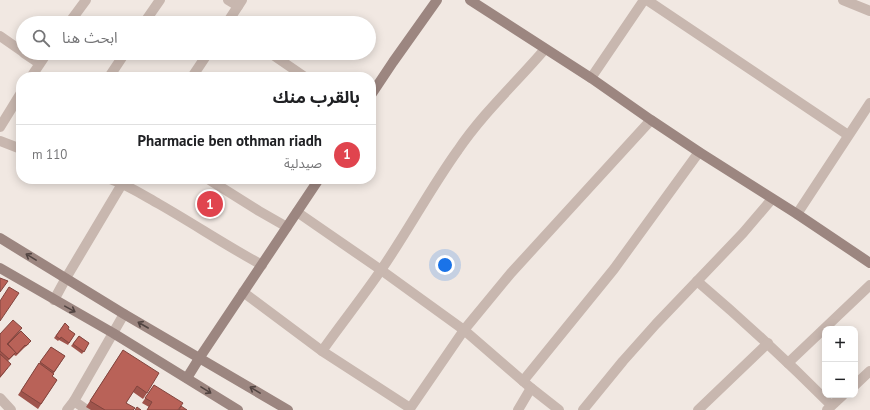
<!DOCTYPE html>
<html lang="ar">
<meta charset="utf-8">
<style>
:root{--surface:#fff;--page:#f2f2f2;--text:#202124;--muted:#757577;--line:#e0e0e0;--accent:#265552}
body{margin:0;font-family:"PT Sans","Noto Sans Arabic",sans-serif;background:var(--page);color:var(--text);direction:rtl}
.controls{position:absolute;right:12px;bottom:12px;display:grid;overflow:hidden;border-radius:8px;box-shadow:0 2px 10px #0003}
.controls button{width:36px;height:36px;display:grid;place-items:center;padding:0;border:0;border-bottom:1px solid var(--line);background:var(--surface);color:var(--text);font:20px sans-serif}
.you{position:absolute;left:445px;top:265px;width:14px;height:14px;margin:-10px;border:3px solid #fff;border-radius:50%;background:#1a73e8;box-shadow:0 0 0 6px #1a73e833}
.badge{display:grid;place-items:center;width:26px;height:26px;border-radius:50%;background:var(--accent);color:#fff;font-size:13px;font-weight:700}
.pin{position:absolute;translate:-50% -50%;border:2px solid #fff;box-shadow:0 1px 4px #0006}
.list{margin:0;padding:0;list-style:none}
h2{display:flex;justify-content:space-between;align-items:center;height:52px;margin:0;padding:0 16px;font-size:17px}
h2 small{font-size:13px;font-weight:400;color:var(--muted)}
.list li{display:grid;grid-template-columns:26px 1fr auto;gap:12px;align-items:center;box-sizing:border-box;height:60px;padding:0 16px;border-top:1px solid var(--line)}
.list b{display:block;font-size:15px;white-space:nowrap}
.list p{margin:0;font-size:13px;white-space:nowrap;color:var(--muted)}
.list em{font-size:13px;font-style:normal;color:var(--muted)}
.icon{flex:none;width:22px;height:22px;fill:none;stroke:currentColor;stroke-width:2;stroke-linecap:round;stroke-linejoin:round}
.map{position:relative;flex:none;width:870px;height:410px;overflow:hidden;direction:ltr}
.search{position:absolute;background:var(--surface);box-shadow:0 2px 10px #0003;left:16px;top:16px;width:360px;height:44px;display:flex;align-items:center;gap:10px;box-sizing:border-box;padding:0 14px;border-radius:22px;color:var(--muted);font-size:15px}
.panel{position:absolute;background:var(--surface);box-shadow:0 2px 10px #0003;left:16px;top:72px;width:360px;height:112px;border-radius:16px;direction:rtl}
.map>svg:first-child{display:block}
</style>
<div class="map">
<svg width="870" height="410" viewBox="0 0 870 410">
<rect width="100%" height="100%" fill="#f1e8e2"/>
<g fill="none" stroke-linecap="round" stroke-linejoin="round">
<g stroke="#c8b7af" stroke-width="10">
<path d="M 228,0 L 238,6"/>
<path d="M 647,0 L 848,135"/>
<path d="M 843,0 L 870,11"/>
<path d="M 69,23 L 86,0"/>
<path d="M 144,23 L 160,0"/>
<path d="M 227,23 L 242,0"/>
<path d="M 0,36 L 23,52"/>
<path d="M 24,53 L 39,63"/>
<path d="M 270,53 L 305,77"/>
<path d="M 31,77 L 47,53"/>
<path d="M 109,77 L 125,53"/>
<path d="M 192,77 L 208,53"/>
<path d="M 591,78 L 644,0"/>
<path d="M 0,127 L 21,93"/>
<path d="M 0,141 L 21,149"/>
<path d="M 110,179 C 128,185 143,195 159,204 C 194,224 227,246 262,265"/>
<path d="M 208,179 L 259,211 L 287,227"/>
<path d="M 297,212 L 381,270 L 464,330 L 531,388 L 559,410"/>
<path d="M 797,214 L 870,103"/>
<path d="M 697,281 C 744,321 788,362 831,405"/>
<path d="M 243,292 L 322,351 L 410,408"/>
<path d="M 54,300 L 66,278 L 125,179"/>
<path d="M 322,351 C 341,324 362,298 381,270 C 408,231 430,189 458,150 C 483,113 516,83 545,49"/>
<path d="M 788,363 L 870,285"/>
<path d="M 523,381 L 614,269 L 699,152"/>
<path d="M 855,385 L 870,371"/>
<path d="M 0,398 L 11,410"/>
<path d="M 74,401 L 87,410"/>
<path d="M 67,410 L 74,401 L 124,314"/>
<path d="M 409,410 L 464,330 L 511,273 L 651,120"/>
<path d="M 518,410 L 531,388"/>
<path d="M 583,410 L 623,361 L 656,324 L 743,233 L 772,199"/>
<path d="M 698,410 L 768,343"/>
<path d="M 827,410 L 843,395"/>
</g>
<g stroke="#9c8680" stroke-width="10">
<path d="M 470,0 L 591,78 L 651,120 L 699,152 L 797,214 L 870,263"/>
<path d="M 371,95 L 393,62 L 437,0"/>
<path d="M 0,238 L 124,314 L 288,410"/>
<path d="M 0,268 L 113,333 L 238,410"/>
<path d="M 187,378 L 200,357 L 319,179"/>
</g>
</g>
<g fill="#9f544c">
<path d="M 65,323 L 68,329 L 75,334 L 68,345 L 59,340 L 58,341 L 54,338 Z"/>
<path d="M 22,328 L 19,332 L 8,344 L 29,344 L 24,348 L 16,356 L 14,355 L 8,361 L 8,368 L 0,378 L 0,334 Z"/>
<path d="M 79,336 L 89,343 L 82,354 L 71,346 Z"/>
<path d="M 51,347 L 65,356 L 52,376 L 57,380 L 38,409 L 18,395 L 36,368 Z"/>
<path d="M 123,350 L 147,393 L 143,399 L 133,392 L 126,403 L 133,410 L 91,410 L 86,407 Z"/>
<path d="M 154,385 L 178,410 L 147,410 L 149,407 L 142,403 Z"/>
</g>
<path fill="#82453e" d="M 22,328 L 19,332 L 4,348 L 7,344 Z"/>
<g fill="#b96258" stroke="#82453e">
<path d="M 0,278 L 8,281 L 0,292 Z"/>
<path d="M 9,287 L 19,293 L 0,321 L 0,301 Z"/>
<path d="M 13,320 L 22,328 L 7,344 L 16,352 L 9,359 L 0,351 L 0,334 Z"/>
<path d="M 65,323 L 69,327 L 68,329 L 75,334 L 69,343 L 61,337 L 60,339 L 56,336 Z"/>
<path d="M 21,331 L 31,341 L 26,346 L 25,345 L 17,354 L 8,344 Z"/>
<path d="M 79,336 L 89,343 L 84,352 L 73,344 Z"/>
<path d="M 51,347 L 65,356 L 54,372 L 40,362 Z"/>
<path d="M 123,350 L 159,373 L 147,393 L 137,386 L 126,403 L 135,408 L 133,410 L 105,410 L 90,401 Z"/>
<path d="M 0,354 L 11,364 L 0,377 Z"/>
<path d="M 39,363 L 54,374 L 52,376 L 57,380 L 41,404 L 21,391 Z"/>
<path d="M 154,385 L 183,403 L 178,410 L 147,410 L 152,402 L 145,398 Z"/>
<path d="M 181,406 L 187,410 L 179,410 Z"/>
<path d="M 137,407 L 141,410 L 135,410 Z"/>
</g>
<defs><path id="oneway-shaft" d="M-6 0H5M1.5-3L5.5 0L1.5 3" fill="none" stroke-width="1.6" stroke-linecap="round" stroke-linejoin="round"/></defs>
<g stroke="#514441">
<use href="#oneway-shaft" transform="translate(31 257) rotate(-149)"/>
<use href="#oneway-shaft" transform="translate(70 309) rotate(29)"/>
<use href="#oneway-shaft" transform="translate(143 325) rotate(-150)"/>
<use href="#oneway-shaft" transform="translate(206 390) rotate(32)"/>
<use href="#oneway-shaft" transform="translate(255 390) rotate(-149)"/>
</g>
</svg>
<div class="controls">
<button>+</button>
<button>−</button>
</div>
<div class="you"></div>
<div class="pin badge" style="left:210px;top:204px;background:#e0444e">1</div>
<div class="search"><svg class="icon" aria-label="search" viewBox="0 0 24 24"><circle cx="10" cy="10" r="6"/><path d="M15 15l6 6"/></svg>ابحث هنا</div>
<section class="panel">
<h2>بالقرب منك<small></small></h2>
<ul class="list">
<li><span class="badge" style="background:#e0444e">1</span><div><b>Pharmacie ben othman riadh</b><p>صيدلية</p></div><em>110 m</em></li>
</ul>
</section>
</div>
